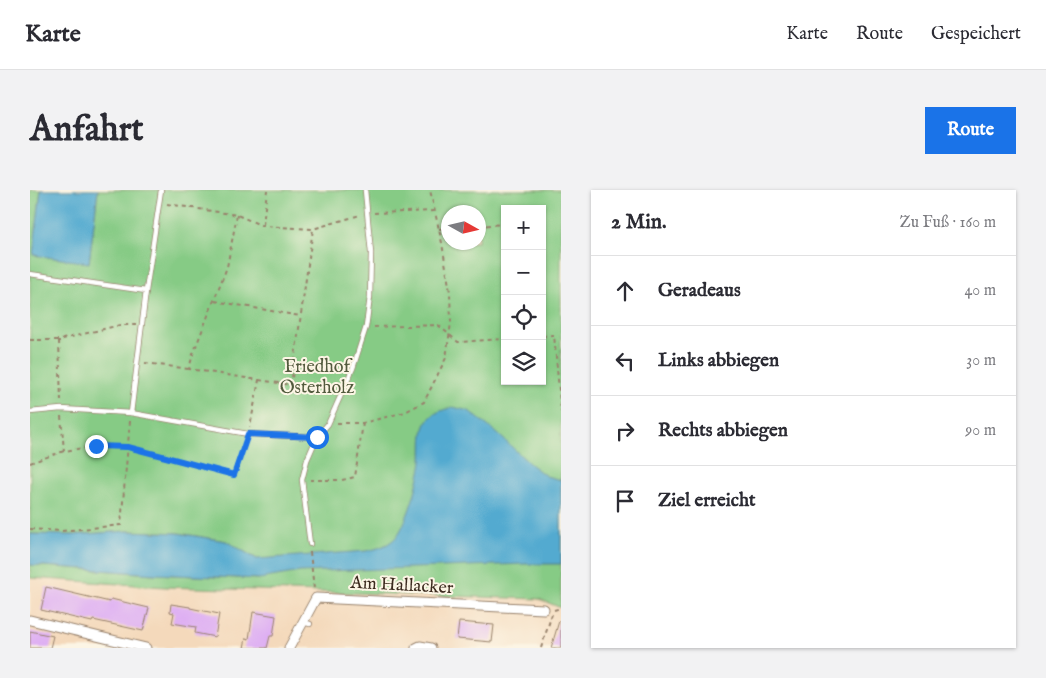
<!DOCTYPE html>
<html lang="de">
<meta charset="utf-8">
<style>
:root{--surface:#fff;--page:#f2f2f3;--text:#2b2b33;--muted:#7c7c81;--line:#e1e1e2;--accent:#1a73e8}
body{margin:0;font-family:"IM FELL English",serif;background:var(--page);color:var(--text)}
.controls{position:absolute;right:15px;top:15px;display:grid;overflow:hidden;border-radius:0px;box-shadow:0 1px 4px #0004}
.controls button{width:45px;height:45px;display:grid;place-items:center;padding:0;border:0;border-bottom:1px solid var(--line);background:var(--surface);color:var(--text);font:25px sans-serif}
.compass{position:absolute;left:411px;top:15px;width:45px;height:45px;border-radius:50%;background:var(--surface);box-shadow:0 1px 4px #0004;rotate:98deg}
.stop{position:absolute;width:15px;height:15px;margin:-11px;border:4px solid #1a73e8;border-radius:50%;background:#fff}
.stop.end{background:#1a73e8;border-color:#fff;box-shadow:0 1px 5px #0008}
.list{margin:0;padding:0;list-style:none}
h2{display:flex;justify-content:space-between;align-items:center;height:65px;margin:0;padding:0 20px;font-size:21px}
h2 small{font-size:16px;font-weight:400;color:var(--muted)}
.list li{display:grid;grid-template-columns:32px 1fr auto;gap:15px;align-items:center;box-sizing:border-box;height:70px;padding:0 20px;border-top:1px solid var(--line)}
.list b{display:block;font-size:19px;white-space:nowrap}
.list em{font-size:16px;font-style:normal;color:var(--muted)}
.icon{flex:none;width:28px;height:28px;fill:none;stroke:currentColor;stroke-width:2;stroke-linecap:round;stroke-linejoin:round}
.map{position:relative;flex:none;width:531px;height:458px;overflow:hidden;border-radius:0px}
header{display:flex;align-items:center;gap:30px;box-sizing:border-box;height:70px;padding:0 25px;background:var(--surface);border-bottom:1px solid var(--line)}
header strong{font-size:24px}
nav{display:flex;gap:28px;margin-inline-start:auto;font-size:18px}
.intro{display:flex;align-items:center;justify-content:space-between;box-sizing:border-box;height:120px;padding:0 30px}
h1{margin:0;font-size:35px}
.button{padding:12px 22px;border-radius:0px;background:var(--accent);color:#fff;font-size:18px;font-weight:700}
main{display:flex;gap:30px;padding:0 30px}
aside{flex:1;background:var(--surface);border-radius:0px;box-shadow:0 1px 4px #0004}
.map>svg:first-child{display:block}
</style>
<header>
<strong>Karte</strong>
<nav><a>Karte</a><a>Route</a><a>Gespeichert</a></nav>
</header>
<div class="intro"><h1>Anfahrt</h1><a class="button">Route</a></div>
<main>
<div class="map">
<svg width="531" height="458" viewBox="0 0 531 458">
<rect width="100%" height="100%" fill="#fcf5e5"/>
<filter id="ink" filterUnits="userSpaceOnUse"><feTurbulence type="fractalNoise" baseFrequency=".02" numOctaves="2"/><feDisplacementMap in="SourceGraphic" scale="10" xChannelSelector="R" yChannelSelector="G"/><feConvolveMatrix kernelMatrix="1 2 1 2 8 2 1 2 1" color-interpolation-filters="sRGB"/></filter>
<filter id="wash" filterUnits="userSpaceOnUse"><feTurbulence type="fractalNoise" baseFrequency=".0096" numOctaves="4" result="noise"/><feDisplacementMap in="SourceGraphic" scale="20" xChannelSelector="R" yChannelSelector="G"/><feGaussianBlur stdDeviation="1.12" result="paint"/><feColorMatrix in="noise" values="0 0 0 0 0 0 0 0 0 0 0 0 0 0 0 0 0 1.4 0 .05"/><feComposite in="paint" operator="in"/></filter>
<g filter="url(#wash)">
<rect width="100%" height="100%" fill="#f4d9bb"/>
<path fill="#86cb85" stroke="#607a52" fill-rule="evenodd" d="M 0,0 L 11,0 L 4,65 L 59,72 L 68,0 L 531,0 L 531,418 L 509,409 L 135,397 L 0,388 L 0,375 L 124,384 L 229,389 L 227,369 L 196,351 L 148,343 L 97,341 L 42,345 L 0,344 ZM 475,19 L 512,19 L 512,191 L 475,191 ZM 418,22 L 448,22 L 448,52 L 418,52 Z"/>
<g fill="#53aad0" stroke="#476a77">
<path d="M 11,0 L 68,0 L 59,73 L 3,65 Z"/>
<path d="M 423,217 L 439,221 L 468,244 L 500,274 L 516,286 L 531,290 L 531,374 L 495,374 L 297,381 L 270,382 L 229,389 L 124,384 L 0,375 L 0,344 L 42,345 L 97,341 L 148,343 L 196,351 L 227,369 L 336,361 C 347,359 360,355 367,346 C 378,331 390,289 392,270 C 393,257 390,239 399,229 C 406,221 414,220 423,217 Z"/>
</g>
<g id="blocks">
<g fill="#deaff3">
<path d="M 16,397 L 80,412 L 81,409 L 119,418 L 113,441 L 63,430 L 62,432 L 11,420 Z"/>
<path d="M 141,414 L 160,417 L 160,418 L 189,424 L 185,447 L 165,443 L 166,437 L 142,433 L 144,423 L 140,422 Z"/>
<path d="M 223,422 L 246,426 L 243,446 L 240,446 L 237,458 L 214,458 L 216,448 L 219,449 Z"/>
<path d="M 529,431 L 531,432 L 531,458 L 521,458 Z"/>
<path d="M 429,432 L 464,435 L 462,452 L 427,449 Z"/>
<path d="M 0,441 L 23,446 L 20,458 L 0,458 Z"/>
</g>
</g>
</g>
<g filter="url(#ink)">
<use href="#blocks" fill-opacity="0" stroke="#98826c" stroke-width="1"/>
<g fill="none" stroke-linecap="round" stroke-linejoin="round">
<defs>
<g id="service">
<path d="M 0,84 L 116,101"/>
<path d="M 0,222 L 31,219 L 101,223 L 218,244 L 287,247"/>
<path d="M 101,223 L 116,101 L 131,0"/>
<path d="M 280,354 L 272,290 L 277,270 L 287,247 L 298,234 L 323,178 L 336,137 L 340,107 L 341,63 L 335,0"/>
<path d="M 273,432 L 280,434"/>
</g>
<g id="minor">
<path d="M 0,430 L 116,458"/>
<path d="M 259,458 L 286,408 L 514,419"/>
<path d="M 386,458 L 390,456 L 401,458"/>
</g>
</defs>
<use href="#service" stroke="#98826c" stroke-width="6"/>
<use href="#minor" stroke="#98826c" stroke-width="11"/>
<g stroke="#98826c" stroke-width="2" stroke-dasharray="4 4" stroke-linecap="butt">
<path d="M 137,14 L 207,25 L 233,36 L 283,39 L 330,25"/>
<path d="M 344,23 L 404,21"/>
<path d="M 207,25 L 197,77 L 163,164 L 159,179 L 229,190 L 220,237"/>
<path d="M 233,35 L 237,0"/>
<path d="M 448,36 L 474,34 L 475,37"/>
<path d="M 409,39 L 418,38"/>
<path d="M 185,111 L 270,126"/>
<path d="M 344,137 L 408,135 L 428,152 L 475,149"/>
<path d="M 512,146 L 524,145 L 531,222"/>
<path d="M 0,150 L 29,150 L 90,135 L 106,135"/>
<path d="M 29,151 L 31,211"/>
<path d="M 115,173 L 159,179"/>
<path d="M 229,190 L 261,195 L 283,39"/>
<path d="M 31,226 L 34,261"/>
<path d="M 307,233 L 333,233 L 375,222 L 394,212 L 416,168 L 421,133 L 420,102 L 412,53 L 400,0"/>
<path d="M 0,273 L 34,261 L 66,256 L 98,257 L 204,285 L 216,251"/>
<path d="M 280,290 L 312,290 L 325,287 L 333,233"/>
<path d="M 0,339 L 31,341 L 91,335 L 100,231"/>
<path d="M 280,362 L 284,399"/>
<path d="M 524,420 L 531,418"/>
<path d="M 511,458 L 522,424"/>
</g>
<use href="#service" stroke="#fff" stroke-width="4.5"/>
<use href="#minor" stroke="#fff" stroke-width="9"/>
</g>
</g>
<g fill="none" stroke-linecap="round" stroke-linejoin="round" filter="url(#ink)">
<path stroke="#1a73e8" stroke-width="6" d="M 66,256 L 98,257 L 204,285 L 218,244 L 287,247"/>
</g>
<g text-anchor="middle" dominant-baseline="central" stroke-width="4" stroke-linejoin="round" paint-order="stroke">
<g font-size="18" fill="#525a3d" stroke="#fcf5e5">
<text x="287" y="177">Friedhof<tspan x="287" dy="21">Osterholz</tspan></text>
</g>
<g font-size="18" fill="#3b2a1e" stroke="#fcf5e5">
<text transform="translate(372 396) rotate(3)">Am Hallacker</text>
</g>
</g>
</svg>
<div class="controls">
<button>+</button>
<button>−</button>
<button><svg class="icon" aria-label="locate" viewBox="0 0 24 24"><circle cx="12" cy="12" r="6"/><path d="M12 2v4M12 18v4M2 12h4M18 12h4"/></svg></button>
<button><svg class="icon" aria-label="layers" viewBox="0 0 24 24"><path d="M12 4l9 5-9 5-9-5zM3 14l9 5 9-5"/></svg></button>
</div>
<svg class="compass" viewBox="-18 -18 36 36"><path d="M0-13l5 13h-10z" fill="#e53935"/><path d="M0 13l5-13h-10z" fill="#7c7c81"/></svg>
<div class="stop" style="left:287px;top:247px"></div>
<div class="stop end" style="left:66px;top:256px"></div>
</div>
<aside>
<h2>2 Min.<small>Zu Fuß · 160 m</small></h2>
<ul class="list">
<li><svg class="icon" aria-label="ahead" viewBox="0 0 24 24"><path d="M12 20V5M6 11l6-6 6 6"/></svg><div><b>Geradeaus</b></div><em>40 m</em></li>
<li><svg class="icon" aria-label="left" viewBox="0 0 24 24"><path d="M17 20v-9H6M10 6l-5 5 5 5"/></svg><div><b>Links abbiegen</b></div><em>30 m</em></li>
<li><svg class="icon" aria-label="right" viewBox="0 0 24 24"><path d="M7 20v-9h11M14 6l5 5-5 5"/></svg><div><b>Rechts abbiegen</b></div><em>90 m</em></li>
<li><svg class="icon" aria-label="arrive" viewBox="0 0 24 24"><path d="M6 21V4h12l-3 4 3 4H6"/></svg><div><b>Ziel erreicht</b></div></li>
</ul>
</aside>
</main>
